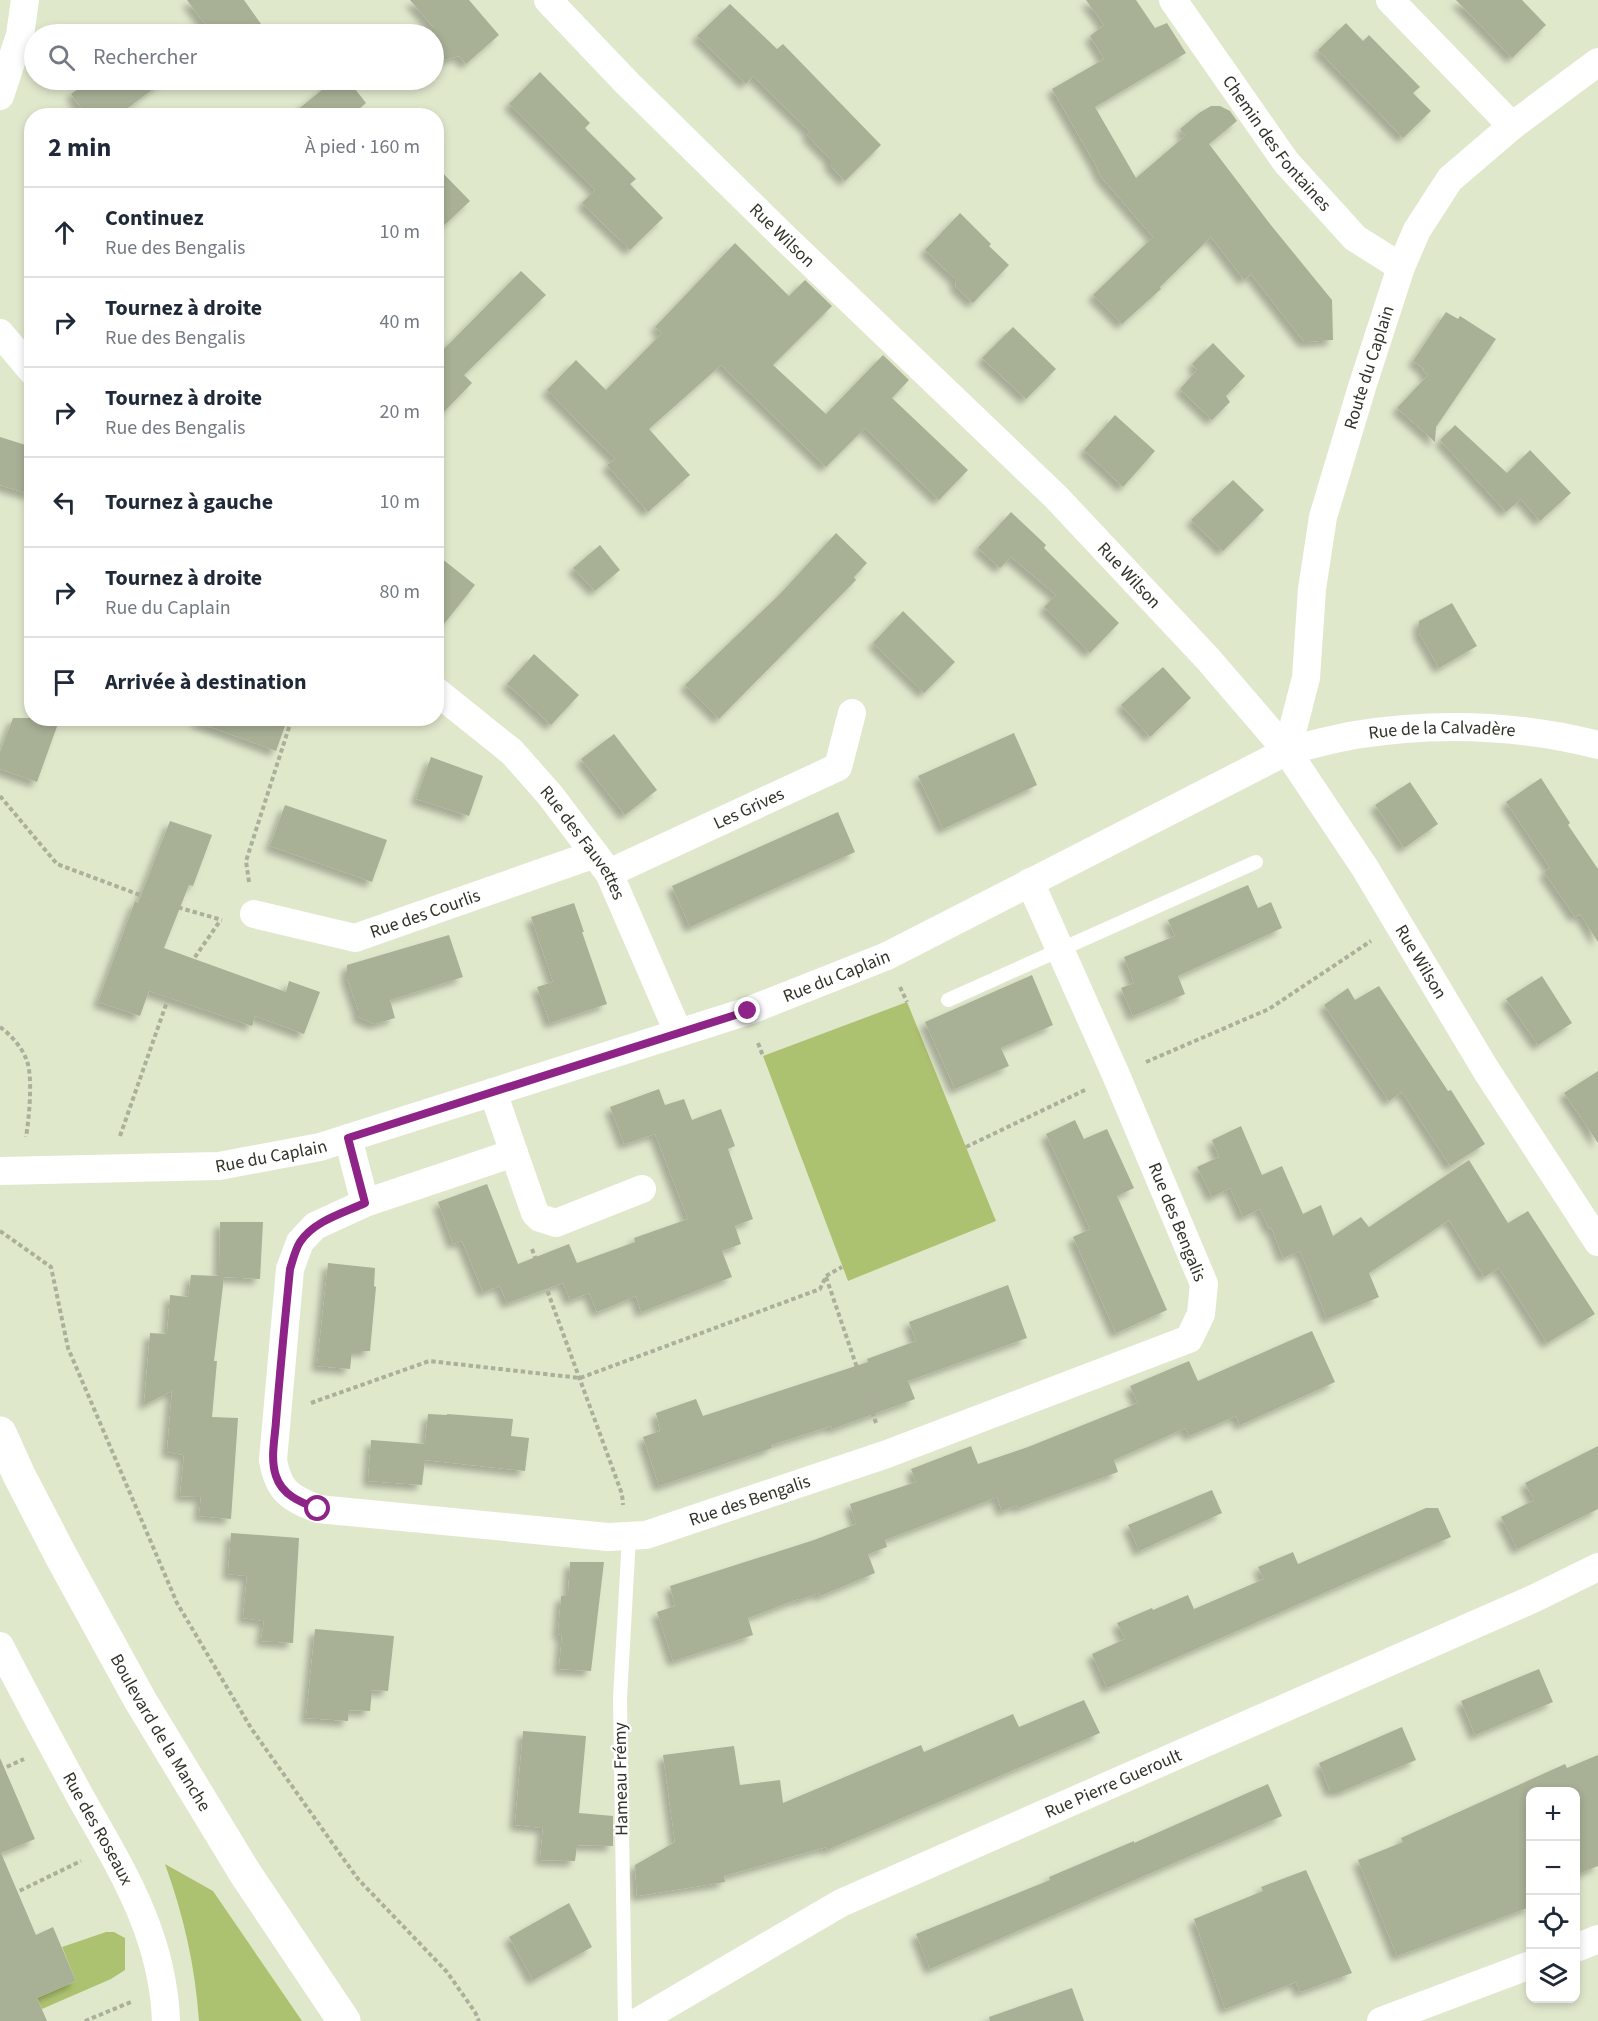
<!DOCTYPE html>
<html lang="fr">
<meta charset="utf-8">
<style>
:root{--surface:#fff;--page:#f6f6f7;--text:#1f2937;--muted:#747a83;--line:#e0e1e3}
body{margin:0;font-family:"Source Sans 3",sans-serif;background:var(--page);color:var(--text)}
.controls{position:absolute;right:18px;bottom:18px;display:grid;overflow:hidden;border-radius:12px;box-shadow:0 3px 9px #0003}
.controls button{width:54px;height:54px;display:grid;place-items:center;padding:0;border:0;border-bottom:2px solid var(--line);background:var(--surface);color:var(--text);font:30px sans-serif}
.stop{position:absolute;width:18px;height:18px;margin:-14px;border:4px solid #8e2488;border-radius:50%;background:#fff}
.stop.end{background:#8e2488;border-color:#fff;box-shadow:0 2px 6px #0008}
.list{margin:0;padding:0;list-style:none}
h2{display:flex;justify-content:space-between;align-items:center;height:78px;margin:0;padding:0 24px;font-size:26px}
h2 small{font-size:20px;font-weight:400;color:var(--muted)}
.list li{display:grid;grid-template-columns:39px 1fr auto;gap:18px;align-items:center;box-sizing:border-box;height:90px;padding:0 24px;border-top:2px solid var(--line)}
.list b{display:block;font-size:22px;white-space:nowrap}
.list p{margin:0;font-size:20px;white-space:nowrap;color:var(--muted)}
.list em{font-size:20px;font-style:normal;color:var(--muted)}
.icon{flex:none;width:33px;height:33px;fill:none;stroke:currentColor;stroke-width:2;stroke-linecap:round;stroke-linejoin:round}
.map{position:relative;flex:none;width:1598px;height:2021px;overflow:hidden}
.search{position:absolute;background:var(--surface);box-shadow:0 3px 9px #0003;left:24px;top:24px;width:420px;height:66px;display:flex;align-items:center;gap:15px;box-sizing:border-box;padding:0 21px;border-radius:33px;color:var(--muted);font-size:22px}
.panel{position:absolute;background:var(--surface);box-shadow:0 3px 9px #0003;left:24px;top:108px;width:420px;height:618px;border-radius:24px}
.map>svg:first-child{display:block}
</style>
<div class="map">
<svg width="1598" height="2021" viewBox="0 0 1598 2021">
<defs>
<filter id="shadow"><feDropShadow dx="-5.5" dy="5.5" stdDeviation="3" flood-color="#0004"/></filter>
</defs>
<rect width="100%" height="100%" fill="#e0e8cc"/>
<g fill="#adc270">
<path d="M 907,1002 L 996,1221 L 848,1281 L 763,1056 Z"/>
<path d="M 165,1864 L 213,1891 L 302,2021 L 199,2021 C 195,1965 184,1917 165,1864 Z"/>
<path d="M 106,1932 L 114,1932 L 125,1938 L 125,1970 L 111,1979 L 42,2009 L 37,1998 L 76,1981 L 62,1947 Z"/>
</g>
<g fill="#a8b096" filter="url(#shadow)">
<path d="M 187,0 L 244,0 L 261,24 L 246,34 L 212,34 Z"/>
<path d="M 410,0 L 469,0 L 499,35 L 466,64 L 459,56 L 434,62 L 434,28 Z"/>
<path d="M 1086,0 L 1136,0 L 1155,28 L 1167,23 L 1186,53 L 1095,107 L 1136,178 L 1185,136 L 1180,129 L 1199,113 L 1211,106 L 1220,106 L 1230,111 L 1237,121 L 1209,144 L 1270,224 L 1332,300 L 1333,340 L 1304,342 L 1251,274 L 1244,280 L 1211,237 L 1160,287 L 1161,289 L 1122,324 L 1093,295 L 1153,237 L 1101,177 L 1095,164 L 1052,89 L 1104,59 L 1090,36 L 1104,25 Z"/>
<path d="M 1456,0 L 1522,0 L 1546,25 L 1512,58 Z"/>
<path d="M 730,4 L 777,49 L 783,44 L 881,145 L 845,181 L 830,165 L 830,159 L 807,135 L 810,132 L 753,76 L 746,84 L 697,36 Z"/>
<path d="M 1346,23 L 1363,41 L 1369,35 L 1420,87 L 1413,93 L 1431,111 L 1403,138 L 1318,50 Z"/>
<path d="M 540,72 L 590,123 L 585,128 L 636,179 L 630,184 L 663,218 L 630,250 L 582,203 L 595,190 L 509,104 Z"/>
<path d="M 91,80 L 165,80 L 117,116 L 87,116 L 71,94 Z"/>
<path d="M 334,80 L 348,80 L 366,103 L 351,116 L 290,116 Z"/>
<path d="M 436,166 L 470,201 L 436,233 Z"/>
<path d="M 960,213 L 991,244 L 989,246 L 1009,265 L 973,303 L 956,287 L 955,279 L 925,250 Z"/>
<path d="M 735,243 L 789,296 L 805,280 L 832,306 L 773,365 L 826,414 L 883,355 L 909,380 L 892,398 L 968,470 L 939,500 L 865,428 L 826,467 L 721,365 L 649,429 L 690,475 L 648,512 L 607,465 L 615,459 L 547,390 L 576,360 L 606,390 L 662,333 L 655,327 Z"/>
<path d="M 521,271 L 546,295 L 464,375 L 472,383 L 436,420 L 436,347 L 441,352 Z"/>
<path d="M 1446,312 L 1458,319 L 1460,316 L 1496,339 L 1436,427 L 1435,442 L 1397,408 L 1428,375 L 1422,370 L 1424,369 L 1413,361 Z"/>
<path d="M 1013,327 L 1056,369 L 1026,399 L 982,358 Z"/>
<path d="M 1213,343 L 1245,376 L 1226,396 L 1230,402 L 1212,420 L 1180,389 L 1197,370 L 1192,364 Z"/>
<path d="M 1115,415 L 1155,451 L 1123,487 L 1084,450 Z"/>
<path d="M 1455,425 L 1507,473 L 1530,450 L 1571,493 L 1540,521 L 1521,499 L 1506,512 L 1440,440 Z"/>
<path d="M 0,437 L 32,447 L 32,495 L 0,485 Z"/>
<path d="M 1233,480 L 1264,510 L 1223,551 L 1191,520 Z"/>
<path d="M 1011,512 L 1046,545 L 1044,548 L 1119,623 L 1090,653 L 1044,607 L 1056,595 L 1011,557 L 1000,568 L 978,548 Z"/>
<path d="M 836,533 L 867,563 L 854,577 L 856,580 L 719,719 L 685,685 L 780,594 Z"/>
<path d="M 600,545 L 620,570 L 595,591 L 573,568 Z"/>
<path d="M 436,554 L 475,585 L 436,634 Z"/>
<path d="M 1452,603 L 1477,646 L 1439,668 L 1419,633 L 1419,621 Z"/>
<path d="M 903,611 L 955,662 L 924,693 L 873,643 Z"/>
<path d="M 534,654 L 579,695 L 551,725 L 507,684 Z"/>
<path d="M 1163,667 L 1191,698 L 1150,737 L 1121,705 Z"/>
<path d="M 13,718 L 60,718 L 37,782 L 0,769 L 0,752 Z"/>
<path d="M 197,718 L 288,718 L 276,751 L 197,722 Z"/>
<path d="M 1014,733 L 1037,785 L 943,829 L 918,776 Z"/>
<path d="M 614,734 L 657,790 L 625,815 L 581,759 Z"/>
<path d="M 431,757 L 483,776 L 469,816 L 416,799 Z"/>
<path d="M 1541,778 L 1570,823 L 1568,825 L 1598,869 L 1598,942 L 1580,914 L 1575,917 L 1544,872 L 1550,868 L 1506,802 Z"/>
<path d="M 1410,782 L 1438,824 L 1404,848 L 1375,805 Z"/>
<path d="M 285,805 L 387,840 L 372,882 L 270,846 Z"/>
<path d="M 838,812 L 855,852 L 690,927 L 672,886 Z"/>
<path d="M 170,821 L 212,835 L 193,886 L 189,885 L 164,948 L 286,992 L 289,981 L 320,992 L 304,1034 L 255,1016 L 252,1026 L 149,991 L 140,1016 L 98,1002 L 135,901 L 138,903 Z"/>
<path d="M 1248,885 L 1258,908 L 1271,902 L 1282,928 L 1178,976 L 1185,994 L 1133,1016 L 1121,988 L 1134,983 L 1124,957 L 1175,936 L 1168,920 Z"/>
<path d="M 574,903 L 584,932 L 582,932 L 607,1004 L 550,1023 L 537,987 L 553,982 L 531,917 Z"/>
<path d="M 449,935 L 463,977 L 390,1000 L 395,1018 L 374,1024 L 358,1017 L 358,1010 L 347,978 L 347,965 Z"/>
<path d="M 1032,975 L 1053,1025 L 1001,1048 L 1009,1066 L 955,1089 L 925,1022 Z"/>
<path d="M 1542,976 L 1572,1023 L 1538,1045 L 1506,999 Z"/>
<path d="M 1379,986 L 1448,1091 L 1451,1090 L 1485,1144 L 1450,1166 L 1402,1092 L 1389,1101 L 1324,1005 L 1348,988 L 1355,1000 Z"/>
<path d="M 1598,1071 L 1598,1143 L 1564,1093 Z"/>
<path d="M 659,1089 L 665,1105 L 684,1099 L 692,1120 L 721,1109 L 735,1146 L 728,1149 L 753,1219 L 735,1226 L 741,1244 L 722,1251 L 732,1277 L 641,1312 L 636,1296 L 597,1312 L 589,1293 L 570,1300 L 563,1283 L 507,1303 L 500,1286 L 483,1292 L 462,1241 L 453,1244 L 438,1202 L 487,1184 L 518,1264 L 569,1244 L 577,1263 L 635,1242 L 634,1238 L 688,1219 L 655,1134 L 624,1144 L 610,1107 Z"/>
<path d="M 1075,1120 L 1084,1139 L 1107,1129 L 1134,1188 L 1117,1196 L 1167,1310 L 1116,1333 L 1073,1237 L 1090,1229 L 1046,1134 Z"/>
<path d="M 1241,1126 L 1262,1175 L 1282,1166 L 1303,1214 L 1321,1205 L 1333,1236 L 1361,1217 L 1369,1227 L 1469,1160 L 1508,1223 L 1528,1211 L 1595,1314 L 1547,1343 L 1499,1268 L 1484,1277 L 1449,1220 L 1369,1273 L 1379,1297 L 1327,1319 L 1300,1251 L 1283,1258 L 1271,1227 L 1269,1229 L 1260,1209 L 1243,1217 L 1230,1188 L 1212,1197 L 1197,1167 L 1219,1157 L 1212,1140 Z"/>
<path d="M 220,1222 L 263,1222 L 260,1279 L 224,1277 L 214,1361 L 217,1361 L 212,1417 L 238,1418 L 231,1519 L 199,1516 L 201,1497 L 180,1496 L 184,1455 L 167,1452 L 172,1391 L 144,1405 L 150,1333 L 167,1334 L 170,1295 L 188,1297 L 191,1275 L 219,1276 Z"/>
<path d="M 328,1263 L 375,1268 L 374,1286 L 376,1287 L 370,1351 L 352,1351 L 350,1369 L 317,1366 Z"/>
<path d="M 1008,1285 L 1027,1338 L 908,1381 L 915,1399 L 832,1429 L 831,1426 L 771,1445 L 772,1448 L 659,1486 L 643,1437 L 660,1431 L 656,1413 L 696,1399 L 703,1416 L 868,1362 L 867,1359 L 916,1341 L 909,1322 Z"/>
<path d="M 1312,1331 L 1335,1382 L 1240,1425 L 1236,1416 L 1189,1436 L 1185,1428 L 1114,1460 L 1118,1472 L 1018,1508 L 1017,1505 L 1002,1511 L 997,1497 L 885,1540 L 887,1547 L 868,1554 L 875,1573 L 820,1596 L 819,1593 L 799,1600 L 798,1599 L 748,1618 L 753,1635 L 673,1661 L 657,1612 L 675,1606 L 670,1586 L 814,1540 L 856,1524 L 850,1504 L 916,1482 L 911,1469 L 971,1446 L 978,1464 L 1028,1447 L 1138,1403 L 1130,1386 L 1189,1361 L 1198,1381 Z"/>
<path d="M 428,1414 L 447,1415 L 447,1414 L 513,1419 L 511,1436 L 529,1438 L 525,1471 L 425,1460 L 422,1485 L 368,1481 L 371,1440 L 425,1444 Z"/>
<path d="M 1598,1446 L 1598,1509 L 1517,1549 L 1501,1517 L 1534,1500 L 1525,1483 Z"/>
<path d="M 1212,1490 L 1222,1513 L 1139,1551 L 1128,1525 Z"/>
<path d="M 1426,1508 L 1438,1508 L 1451,1537 L 1107,1688 L 1092,1654 L 1125,1639 L 1117,1623 L 1152,1608 L 1153,1610 L 1188,1595 L 1194,1609 L 1264,1579 L 1258,1567 L 1293,1552 L 1298,1564 Z"/>
<path d="M 231,1533 L 299,1538 L 293,1643 L 261,1641 L 264,1621 L 243,1618 L 247,1576 L 228,1574 Z"/>
<path d="M 570,1562 L 604,1562 L 591,1671 L 559,1669 L 562,1635 L 558,1634 L 561,1596 L 568,1596 Z"/>
<path d="M 315,1629 L 394,1636 L 388,1691 L 372,1690 L 370,1711 L 349,1710 L 348,1721 L 306,1718 Z"/>
<path d="M 1539,1669 L 1553,1702 L 1475,1735 L 1461,1701 Z"/>
<path d="M 1084,1700 L 1100,1733 L 827,1850 L 826,1847 L 724,1876 L 725,1882 L 637,1896 L 635,1865 L 675,1842 L 663,1755 L 734,1746 L 740,1785 L 780,1780 L 783,1803 L 921,1745 L 924,1752 L 1013,1714 L 1019,1727 Z"/>
<path d="M 1402,1727 L 1416,1760 L 1342,1791 L 1330,1791 L 1319,1763 Z"/>
<path d="M 523,1731 L 586,1736 L 579,1813 L 613,1816 L 613,1846 L 577,1845 L 575,1861 L 540,1860 L 543,1828 L 515,1825 Z"/>
<path d="M 1598,1755 L 1598,1866 L 1577,1874 L 1580,1882 L 1575,1883 L 1575,1791 L 1530,1791 L 1530,1907 L 1397,1956 L 1358,1860 L 1403,1842 L 1401,1838 L 1565,1764 L 1567,1768 Z"/>
<path d="M 0,1758 L 35,1839 L 1,1853 L 36,1935 L 53,1927 L 76,1981 L 37,1998 L 47,2021 L 0,2021 Z"/>
<path d="M 1268,1784 L 1282,1816 L 930,1969 L 916,1934 L 1050,1880 L 1049,1877 L 1134,1841 L 1134,1843 Z"/>
<path d="M 1306,1870 L 1352,1973 L 1300,1992 L 1296,1982 L 1225,2009 L 1194,1919 L 1263,1891 L 1261,1887 Z"/>
<path d="M 569,1903 L 592,1947 L 533,1980 L 509,1937 Z"/>
<path d="M 1072,1988 L 1084,2021 L 990,2021 L 989,2017 Z"/>
</g>
<g fill="none" stroke-linecap="round" stroke-linejoin="round">
<g stroke="#aab09a" stroke-width="4" stroke-dasharray="4.5 3" stroke-linecap="butt">
<path d="M 0,796 L 57,864 L 156,901 L 222,920"/>
<path d="M 249,882 L 246,861 L 292,718"/>
<path d="M 900,987 L 907,1002"/>
<path d="M 0,1027 C 11,1035 22,1047 27,1061 C 33,1078 29,1119 26,1137"/>
<path d="M 758,1043 L 763,1056"/>
<path d="M 1146,1062 L 1269,1009 L 1371,941"/>
<path d="M 120,1136 L 170,993 L 220,921"/>
<path d="M 966,1147 L 1087,1089"/>
<path d="M 0,1231 L 51,1267 L 68,1348 L 177,1603 L 251,1728 L 340,1854 L 358,1879 L 447,1972 L 475,2012 L 479,2021"/>
<path d="M 532,1249 L 622,1494 L 623,1505"/>
<path d="M 826,1277 L 876,1423"/>
<path d="M 311,1403 L 429,1361 L 580,1378 L 820,1289 L 826,1276 L 842,1267"/>
<path d="M 0,1770 L 24,1759"/>
<path d="M 13,1894 L 81,1861"/>
<path d="M 85,2021 L 131,2002"/>
</g>
<g stroke="#fff" stroke-width="14">
<path d="M 948,1000 L 1256,862"/>
<path d="M 625,2021 L 620,1698 L 629,1537"/>
</g>
<g stroke="#fff" stroke-width="28">
<path id="s1" d="M 548,0 L 627,83 L 783,236 L 1056,497 L 1208,659 L 1287,751 L 1365,868 L 1486,1070 L 1598,1242"/>
<path id="s2" d="M 1173,0 L 1286,162 L 1355,238 L 1401,267"/>
<path d="M 1390,0 L 1512,126"/>
<path d="M 0,96 L 20,35 L 25,0"/>
<path d="M 0,333 L 32,371"/>
<path id="s3" d="M 436,691 L 512,752 L 550,795 L 609,873 L 678,1032"/>
<path id="s4" d="M 1287,751 L 1306,678 L 1312,589 L 1323,517 L 1362,387 L 1401,267 L 1417,230 L 1450,179 L 1512,126 L 1598,62"/>
<path id="s5" d="M 609,873 L 838,767 L 852,713"/>
<path id="s6" d="M 254,914 L 355,938 L 595,854"/>
<path id="s7" d="M 493,1092 L 514,1153 L 365,1203 L 315,1226 L 300,1242 L 290,1269 L 273,1460 C 278,1491 290,1498 318,1509 L 608,1537 L 646,1535 L 887,1454 L 1189,1339 L 1201,1314 L 1204,1284 L 1116,1075 L 1030,882"/>
<path d="M 348,1138 L 365,1203"/>
<path d="M 514,1153 L 535,1213 L 540,1218 L 556,1223 L 642,1189"/>
<path id="s8" d="M 0,1171 L 219,1166 L 320,1147 L 748,1011 L 887,956 L 1287,751 C 1310,745 1332,739 1355,735 C 1436,722 1519,725 1598,745"/>
<path id="s9" d="M 0,1646 C 26,1697 54,1748 81,1798 C 122,1870 163,1935 166,2021"/>
<path d="M 1576,1948 L 1598,1939"/>
<path id="s10" d="M 639,2021 L 841,1903 L 1535,1598 L 1598,1567"/>
<path d="M 1381,2021 L 1530,1965"/>
</g>
<path stroke="#fff" stroke-width="33" id="s11" d="M 0,1433 L 19,1475 L 61,1556 L 140,1700 L 245,1873 L 344,2021"/>
</g>
<g fill="none" stroke-linecap="round" stroke-linejoin="round">
<path stroke="#8e2488" stroke-width="8" d="M 318,1509 C 300,1502 282,1495 276,1476 C 270,1459 275,1438 276,1421 C 280,1370 285,1320 290,1269 C 293,1260 295,1250 300,1242 C 314,1221 343,1213 365,1203 L 348,1138 L 748,1011"/>
</g>
<g text-anchor="middle" dominant-baseline="central" stroke-width="4.5" stroke-linejoin="round" paint-order="stroke">
<g font-size="18" fill="#313429" stroke="#fff">
<text stroke="none"><textPath href="#s2" startOffset="177">Chemin des Fontaines</textPath></text>
<text stroke="none"><textPath href="#s1" startOffset="332">Rue Wilson</textPath></text>
<text stroke="none"><textPath href="#s4" startOffset="394">Route du Caplain</textPath></text>
<text stroke="none"><textPath href="#s1" startOffset="818">Rue Wilson</textPath></text>
<text stroke="none"><textPath href="#s8" startOffset="1527">Rue de la Calvadère</textPath></text>
<text stroke="none"><textPath href="#s5" startOffset="154">Les Grives</textPath></text>
<text stroke="none"><textPath href="#s3" startOffset="213">Rue des Fauvettes</textPath></text>
<text stroke="none"><textPath href="#s6" startOffset="178">Rue des Courlis</textPath></text>
<text stroke="none"><textPath href="#s1" startOffset="1304">Rue Wilson</textPath></text>
<text stroke="none"><textPath href="#s8" startOffset="866">Rue du Caplain</textPath></text>
<text stroke="none"><textPath href="#s8" startOffset="272">Rue du Caplain</textPath></text>
<text transform="translate(1177 1222) rotate(68)">Rue des Bengalis</text>
<text stroke="none"><textPath href="#s7" startOffset="1029">Rue des Bengalis</textPath></text>
<text stroke="none"><textPath href="#s11" startOffset="340">Boulevard de la Manche</textPath></text>
<text transform="translate(621 1779) rotate(-91)">Hameau Frémy</text>
<text stroke="none"><textPath href="#s10" startOffset="531">Rue Pierre Gueroult</textPath></text>
<text stroke="none"><textPath href="#s9" startOffset="207">Rue des Roseaux</textPath></text>
</g>
</g>
</svg>
<div class="controls">
<button>+</button>
<button>−</button>
<button><svg class="icon" aria-label="locate" viewBox="0 0 24 24"><circle cx="12" cy="12" r="6"/><path d="M12 2v4M12 18v4M2 12h4M18 12h4"/></svg></button>
<button><svg class="icon" aria-label="layers" viewBox="0 0 24 24"><path d="M12 4l9 5-9 5-9-5zM3 14l9 5 9-5"/></svg></button>
</div>
<div class="stop" style="left:318px;top:1509px"></div>
<div class="stop end" style="left:748px;top:1011px"></div>
<div class="search"><svg class="icon" aria-label="search" viewBox="0 0 24 24"><circle cx="10" cy="10" r="6"/><path d="M15 15l6 6"/></svg>Rechercher</div>
<section class="panel">
<h2>2 min<small>À pied · 160 m</small></h2>
<ul class="list">
<li><svg class="icon" aria-label="ahead" viewBox="0 0 24 24"><path d="M12 20V5M6 11l6-6 6 6"/></svg><div><b>Continuez</b><p>Rue des Bengalis</p></div><em>10 m</em></li>
<li><svg class="icon" aria-label="right" viewBox="0 0 24 24"><path d="M7 20v-9h11M14 6l5 5-5 5"/></svg><div><b>Tournez à droite</b><p>Rue des Bengalis</p></div><em>40 m</em></li>
<li><svg class="icon" aria-label="right" viewBox="0 0 24 24"><path d="M7 20v-9h11M14 6l5 5-5 5"/></svg><div><b>Tournez à droite</b><p>Rue des Bengalis</p></div><em>20 m</em></li>
<li><svg class="icon" aria-label="left" viewBox="0 0 24 24"><path d="M17 20v-9H6M10 6l-5 5 5 5"/></svg><div><b>Tournez à gauche</b></div><em>10 m</em></li>
<li><svg class="icon" aria-label="right" viewBox="0 0 24 24"><path d="M7 20v-9h11M14 6l5 5-5 5"/></svg><div><b>Tournez à droite</b><p>Rue du Caplain</p></div><em>80 m</em></li>
<li><svg class="icon" aria-label="arrive" viewBox="0 0 24 24"><path d="M6 21V4h12l-3 4 3 4H6"/></svg><div><b>Arrivée à destination</b></div></li>
</ul>
</section>
</div>
